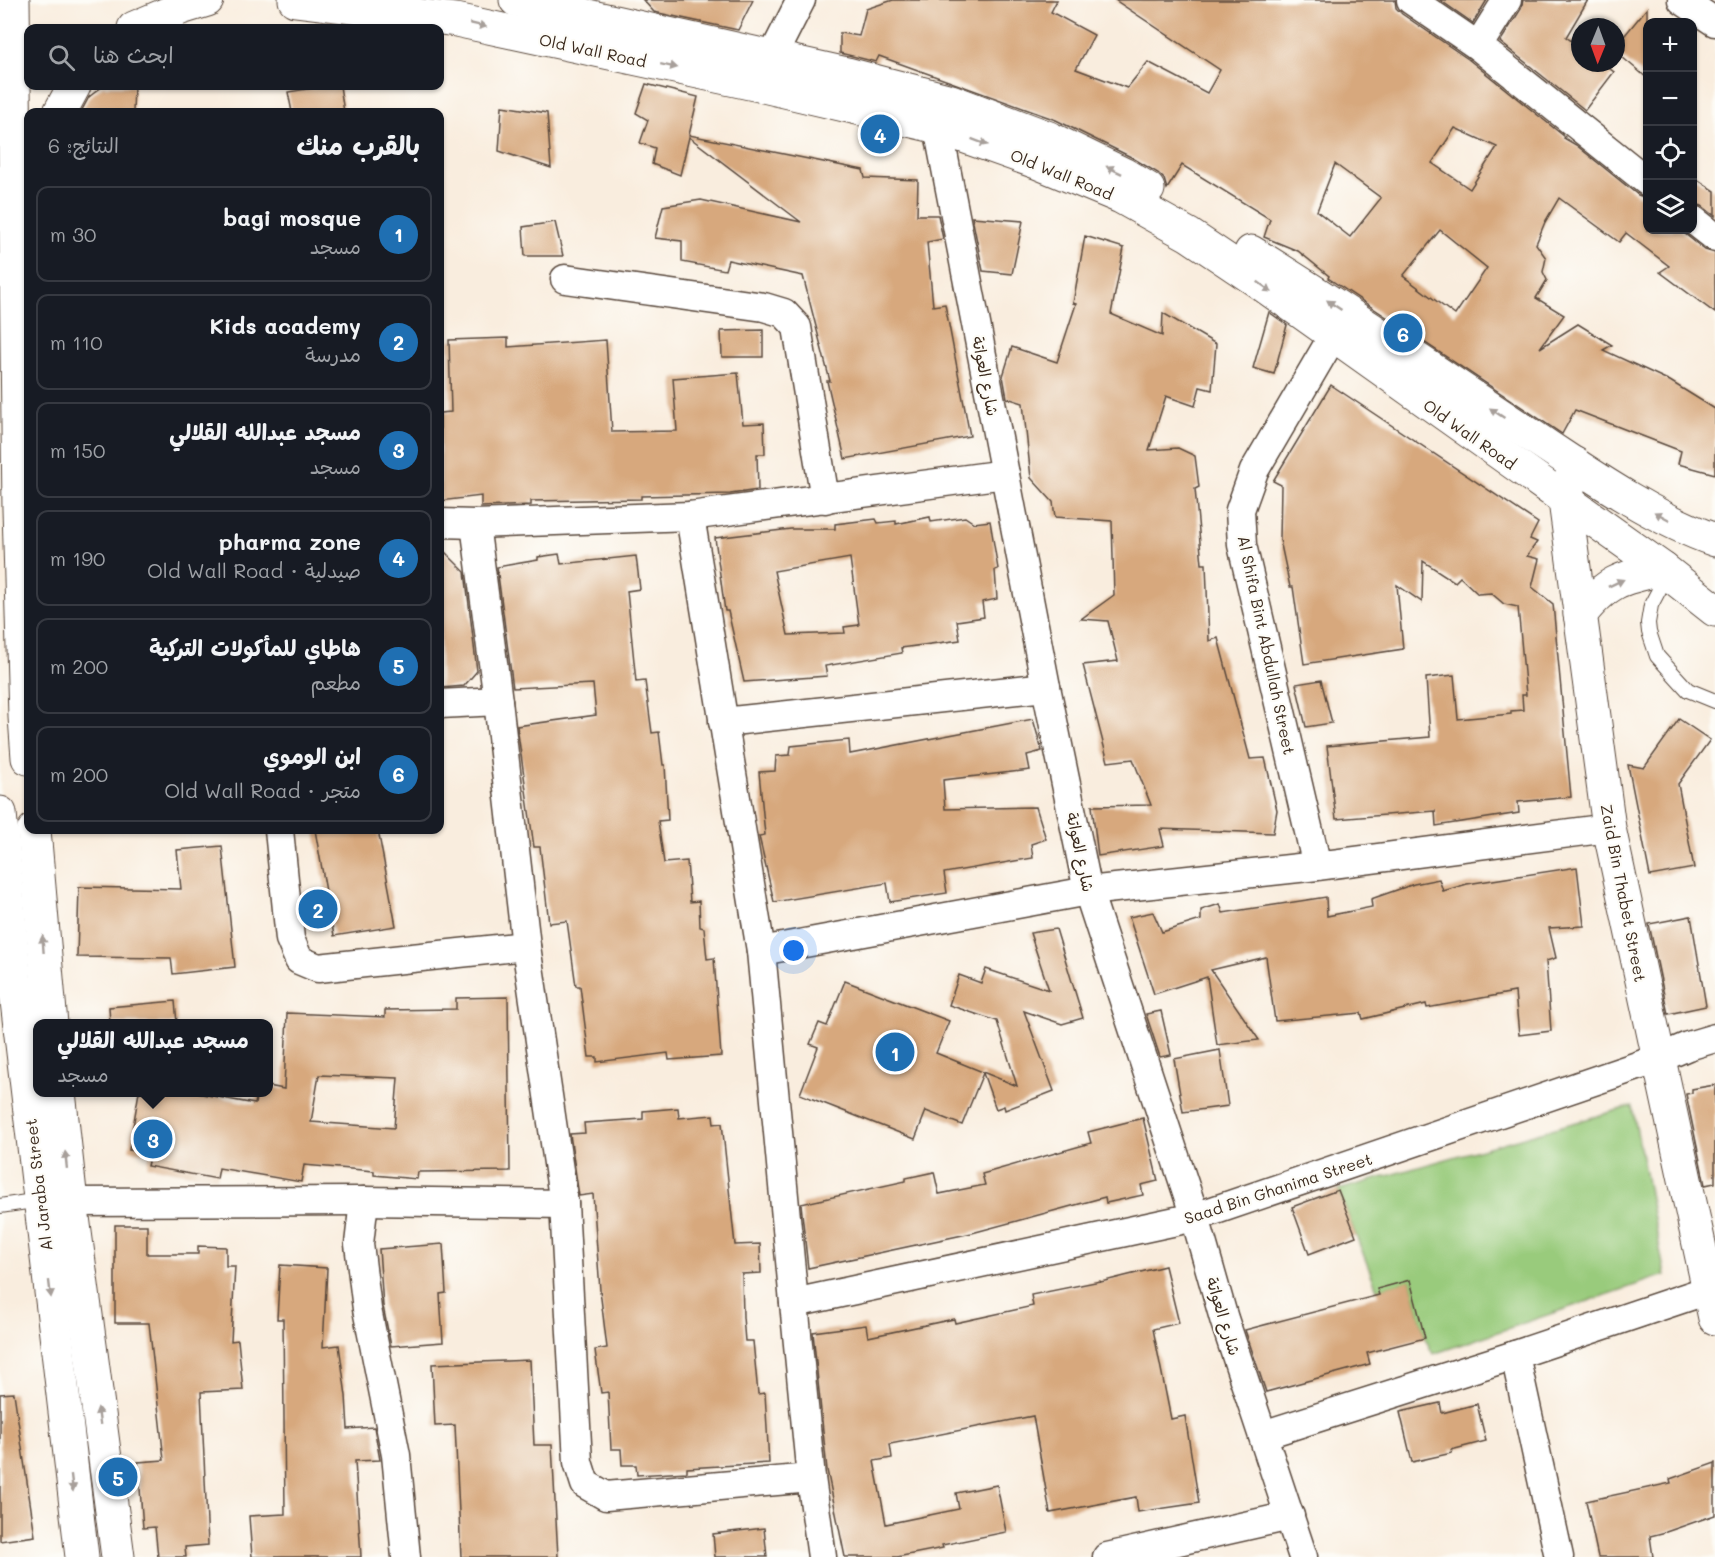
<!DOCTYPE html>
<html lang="ar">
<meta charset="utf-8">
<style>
:root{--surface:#171b24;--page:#20242c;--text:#f1f3f6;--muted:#9ea1a6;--line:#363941;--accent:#1f6fb2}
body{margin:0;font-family:Mali,"Playpen Sans Arabic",sans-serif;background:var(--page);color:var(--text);direction:rtl}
.controls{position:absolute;right:18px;top:18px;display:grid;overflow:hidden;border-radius:12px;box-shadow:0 2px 4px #0004}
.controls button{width:54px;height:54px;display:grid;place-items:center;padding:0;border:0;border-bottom:2px solid var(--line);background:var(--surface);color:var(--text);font:30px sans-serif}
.compass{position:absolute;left:1571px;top:18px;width:54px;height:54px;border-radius:50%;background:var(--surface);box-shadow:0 2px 4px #0004;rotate:181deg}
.you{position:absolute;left:794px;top:951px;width:21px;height:21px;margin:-15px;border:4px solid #fff;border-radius:50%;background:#1a73e8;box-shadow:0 0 0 9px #1a73e833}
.badge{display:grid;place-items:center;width:39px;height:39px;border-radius:50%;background:var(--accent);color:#fff;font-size:20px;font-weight:700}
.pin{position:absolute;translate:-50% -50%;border:3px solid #fff;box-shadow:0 2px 6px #0006}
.popup{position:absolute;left:33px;top:1019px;width:240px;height:78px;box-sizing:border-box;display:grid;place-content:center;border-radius:12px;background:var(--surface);filter:drop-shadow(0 2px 4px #0005);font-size:20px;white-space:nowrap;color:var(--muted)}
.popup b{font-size:22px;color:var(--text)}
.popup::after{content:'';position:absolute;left:50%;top:100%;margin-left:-12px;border:12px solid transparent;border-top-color:var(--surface)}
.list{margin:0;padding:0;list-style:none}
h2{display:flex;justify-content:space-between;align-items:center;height:78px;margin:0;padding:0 24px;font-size:26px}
h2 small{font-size:20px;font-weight:400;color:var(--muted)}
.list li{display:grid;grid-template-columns:39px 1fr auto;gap:18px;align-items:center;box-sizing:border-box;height:96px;margin:0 12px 12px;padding:0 12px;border:2px solid var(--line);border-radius:12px}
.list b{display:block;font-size:22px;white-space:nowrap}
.list p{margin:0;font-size:20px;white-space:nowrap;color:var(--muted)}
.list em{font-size:20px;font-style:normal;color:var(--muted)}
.icon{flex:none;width:33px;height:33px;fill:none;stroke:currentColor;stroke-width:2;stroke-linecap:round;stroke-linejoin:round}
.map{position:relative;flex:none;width:1715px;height:1557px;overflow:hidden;direction:ltr}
.search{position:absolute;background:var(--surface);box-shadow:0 2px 4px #0004;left:24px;top:24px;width:420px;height:66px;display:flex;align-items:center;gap:15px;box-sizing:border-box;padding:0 21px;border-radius:12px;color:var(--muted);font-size:22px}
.panel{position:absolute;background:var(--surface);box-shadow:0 2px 4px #0004;left:24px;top:108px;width:420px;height:726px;border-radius:12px;direction:rtl}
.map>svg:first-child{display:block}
</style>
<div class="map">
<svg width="1715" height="1557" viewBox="0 0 1715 1557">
<rect width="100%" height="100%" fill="#fdfcf7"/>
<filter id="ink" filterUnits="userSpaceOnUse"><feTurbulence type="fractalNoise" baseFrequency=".0167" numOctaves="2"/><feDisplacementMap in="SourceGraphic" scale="12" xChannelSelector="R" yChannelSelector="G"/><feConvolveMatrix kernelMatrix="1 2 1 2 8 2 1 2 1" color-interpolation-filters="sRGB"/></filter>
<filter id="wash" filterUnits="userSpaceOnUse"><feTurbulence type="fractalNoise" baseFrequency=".008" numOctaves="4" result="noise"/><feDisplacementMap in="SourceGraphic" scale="24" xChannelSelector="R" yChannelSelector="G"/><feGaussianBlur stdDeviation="1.35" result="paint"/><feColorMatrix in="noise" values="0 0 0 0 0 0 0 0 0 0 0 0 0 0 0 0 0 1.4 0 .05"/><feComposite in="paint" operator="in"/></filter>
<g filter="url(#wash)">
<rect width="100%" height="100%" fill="#f9edde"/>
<path fill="#99cb7b" stroke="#6a7a4c" stroke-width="1.5" d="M 1632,1106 L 1665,1275 L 1433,1354 L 1425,1338 L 1410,1281 L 1377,1289 L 1338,1190 Z"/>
<g id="blocks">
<g fill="#d7a87d" fill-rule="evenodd">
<path d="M 643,0 L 753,0 L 738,30 L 654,12 Z"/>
<path d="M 893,0 L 1057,0 L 1051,12 L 1094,35 L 1076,69 L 1127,88 L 1148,62 L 1207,93 L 1220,70 L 1115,0 L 1395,0 L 1396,8 L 1402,14 L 1468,59 L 1565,137 L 1564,138 L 1576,145 L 1638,195 L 1647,198 L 1647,230 L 1680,230 L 1705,250 L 1715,253 L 1715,313 L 1660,272 L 1669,266 L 1626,233 L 1619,242 L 1559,198 L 1545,222 L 1536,244 L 1546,258 L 1543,272 L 1547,280 L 1536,298 L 1564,315 L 1540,348 L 1578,324 L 1612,345 L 1603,350 L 1670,381 L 1715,409 L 1715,474 L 1678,464 L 1681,451 L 1575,410 L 1562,434 L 1328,278 L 1329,276 L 1298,251 L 1264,237 L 1270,219 L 1182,165 L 1167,189 L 1164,179 L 1158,173 L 1131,157 L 1056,120 L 879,56 L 876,62 L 840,53 L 840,33 L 859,36 L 866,9 ZM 1455,128 L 1497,147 L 1470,189 L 1432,163 ZM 1335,164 L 1381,198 L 1350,237 L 1317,211 ZM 1440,230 L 1487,268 L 1455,315 L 1403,276 Z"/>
<path d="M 1440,0 L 1487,0 L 1473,23 Z"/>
<path d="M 1523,0 L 1588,0 L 1566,37 L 1580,47 L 1580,63 L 1602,63 L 1614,72 L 1585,110 L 1500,42 L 1521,9 Z"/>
<path d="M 1647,8 L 1647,78 L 1616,52 L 1616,46 Z"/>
<path d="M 646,84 L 698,97 L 689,135 L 863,170 L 865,178 L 918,180 L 917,215 L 938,215 L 943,239 L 927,242 L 933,306 L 945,304 L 970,436 L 845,459 L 827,381 L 830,381 L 803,276 L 728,260 L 725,270 L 682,262 L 682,241 L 655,238 L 663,206 L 701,200 L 801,222 L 689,137 L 680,175 L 652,164 L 655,148 L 640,143 L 648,120 L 636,113 Z"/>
<path d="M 103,86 L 134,86 L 133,112 L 81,112 L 89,97 Z"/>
<path d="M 326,86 L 340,86 L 344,112 L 292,112 L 288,92 Z"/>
<path d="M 502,106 L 547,113 L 551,168 L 499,151 Z"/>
<path d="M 1692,176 L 1715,191 L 1715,216 L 1702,206 L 1692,203 Z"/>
<path d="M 972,217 L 1023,221 L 1012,274 L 983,271 Z"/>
<path d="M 555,222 L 563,256 L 525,256 L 523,227 Z"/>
<path d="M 1085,236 L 1124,248 L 1111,314 L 1162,336 L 1163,313 L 1216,344 L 1212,390 L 1200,387 L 1195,406 L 1166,396 L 1149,450 L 1178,448 L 1195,456 L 1199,487 L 1195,489 L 1202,564 L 1206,564 L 1209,641 L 1218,638 L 1250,759 L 1265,758 L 1277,810 L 1273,833 L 1160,829 L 1164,846 L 1098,856 L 1092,806 L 1151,805 L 1133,759 L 1108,762 L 1083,665 L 1118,661 L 1108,621 L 1081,619 L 1114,595 L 1112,521 L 1055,517 L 1053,502 L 1031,478 L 1023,403 L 1007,398 L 1003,376 L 1012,347 L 1057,362 L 1076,304 L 1073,303 Z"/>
<path d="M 1269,312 L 1287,325 L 1274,374 L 1253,368 Z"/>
<path d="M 763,330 L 763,357 L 722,357 L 721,331 Z"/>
<path d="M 508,338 L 508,347 L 606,340 L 612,432 L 677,431 L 673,378 L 738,373 L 743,424 L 764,423 L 765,454 L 757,454 L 758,490 L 730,494 L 641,496 L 641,499 L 531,501 L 531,505 L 481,507 L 481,496 L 440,501 L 440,413 L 451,412 L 449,340 Z"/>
<path d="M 1331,385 L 1538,523 L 1530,539 L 1537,542 L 1527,556 L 1539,559 L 1532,587 L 1553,604 L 1571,797 L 1518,802 L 1519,813 L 1436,826 L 1435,811 L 1336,819 L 1327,746 L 1430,737 L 1426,678 L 1454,675 L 1458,719 L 1511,714 L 1511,711 L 1523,710 L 1522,695 L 1526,695 L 1518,607 L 1504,604 L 1491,593 L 1478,594 L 1460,577 L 1455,582 L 1423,561 L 1422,602 L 1397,585 L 1403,649 L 1304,664 L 1293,587 L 1290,587 L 1280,540 L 1281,485 L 1273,481 Z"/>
<path d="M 930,517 L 931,522 L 965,517 L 974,523 L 990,521 L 998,569 L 995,570 L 997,599 L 982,602 L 984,617 L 957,621 L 960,640 L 901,648 L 902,653 L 825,666 L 827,676 L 744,682 L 728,611 L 725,611 L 715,538 L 791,529 L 835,529 L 835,524 L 876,519 L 878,523 L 896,521 L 896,524 ZM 850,558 L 859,625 L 844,627 L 845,633 L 788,635 L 774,571 Z"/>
<path d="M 440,547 L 465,572 L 477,671 L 464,686 L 440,688 Z"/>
<path d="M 559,554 L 561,564 L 636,556 L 640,589 L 627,591 L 636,682 L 645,681 L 652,733 L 659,732 L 663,765 L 665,765 L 668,820 L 658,821 L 664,863 L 687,861 L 690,902 L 699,901 L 700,927 L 704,928 L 707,959 L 714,958 L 721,1056 L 669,1060 L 668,1053 L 597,1062 L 597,1057 L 589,1057 L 580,986 L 576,986 L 567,921 L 549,923 L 540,847 L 534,847 L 517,726 L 596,715 L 593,684 L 513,688 L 497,567 L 538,560 L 538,557 Z"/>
<path d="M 1321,680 L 1332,723 L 1306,727 L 1296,684 Z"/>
<path d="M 1033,719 L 1042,751 L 1027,755 L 1030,770 L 943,780 L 945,809 L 1036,807 L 1046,839 L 1031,844 L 1033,858 L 944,873 L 947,893 L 890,902 L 887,883 L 774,902 L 759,836 L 765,835 L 759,772 L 775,771 L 776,756 L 790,755 L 791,746 L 849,740 L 850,754 Z"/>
<path d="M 1679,719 L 1710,740 L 1678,784 L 1694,868 L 1650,876 L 1628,765 L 1644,768 Z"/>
<path d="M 315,830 L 378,830 L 396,926 L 334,936 Z"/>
<path d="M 222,846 L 235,967 L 173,974 L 171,958 L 77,957 L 79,887 L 181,889 L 177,850 Z"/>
<path d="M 1577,867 L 1584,926 L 1549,928 L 1556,958 L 1546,961 L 1551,1031 L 1519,1035 L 1515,992 L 1427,1008 L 1426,1004 L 1363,1019 L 1361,1013 L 1275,1021 L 1266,957 L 1211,970 L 1259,1040 L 1217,1045 L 1207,977 L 1154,994 L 1129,917 L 1153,912 L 1162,932 L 1201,920 L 1201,910 L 1220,904 L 1223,913 L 1326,897 L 1327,916 L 1372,907 L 1371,899 L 1414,884 L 1439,879 L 1443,891 L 1467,884 Z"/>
<path d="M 1691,916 L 1706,1006 L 1668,1014 L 1649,924 Z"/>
<path d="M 1056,929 L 1083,1018 L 1062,1024 L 1024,1011 L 1054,1091 L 1005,1110 L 1004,1106 L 996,1109 L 983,1073 L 962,1125 L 926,1111 L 915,1139 L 800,1094 L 818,1047 L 810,1044 L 819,1023 L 827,1026 L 845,981 L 949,1021 L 936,1053 L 1017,1086 L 997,1021 L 949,1005 L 959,975 L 981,983 L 986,969 L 1049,990 L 1030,933 Z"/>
<path d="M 508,997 L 510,1171 L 418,1172 L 417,1179 L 374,1175 L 374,1171 L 304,1165 L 301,1182 L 219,1168 L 217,1179 L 147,1166 L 150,1153 L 129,1150 L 139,1092 L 191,1092 L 255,1104 L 257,1092 L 268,1092 L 268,1086 L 284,1089 L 287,1013 L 385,1017 L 385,1010 L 456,1009 L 456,998 ZM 319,1075 L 398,1078 L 394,1128 L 311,1122 Z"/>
<path d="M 175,1001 L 177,1023 L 110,1023 L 109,1007 Z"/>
<path d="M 1161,1011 L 1171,1055 L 1160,1057 L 1146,1014 Z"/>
<path d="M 1220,1050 L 1228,1106 L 1183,1112 L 1174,1059 Z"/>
<path d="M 1715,1085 L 1715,1183 L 1705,1185 L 1686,1094 L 1692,1093 L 1692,1089 Z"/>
<path d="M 678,1108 L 679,1118 L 713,1115 L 714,1124 L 722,1123 L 735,1245 L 760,1244 L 761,1273 L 742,1274 L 743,1317 L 745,1341 L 753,1341 L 758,1394 L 765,1393 L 769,1463 L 687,1468 L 687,1472 L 637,1475 L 636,1465 L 622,1465 L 621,1449 L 611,1449 L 608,1392 L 601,1393 L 595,1350 L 607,1348 L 600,1290 L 593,1194 L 579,1196 L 570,1134 L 585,1133 L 584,1123 L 643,1119 L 643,1111 Z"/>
<path d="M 1143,1118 L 1158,1181 L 1141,1185 L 1143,1195 L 1106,1203 L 1105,1197 L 972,1233 L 808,1268 L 801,1204 L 906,1181 L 906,1178 L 934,1172 L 939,1194 L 985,1185 L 982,1174 L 1091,1143 L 1088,1132 Z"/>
<path d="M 1338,1190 L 1356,1236 L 1309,1254 L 1292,1207 Z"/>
<path d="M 115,1225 L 147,1225 L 147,1254 L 198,1254 L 198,1246 L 226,1247 L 226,1266 L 235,1266 L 231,1341 L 238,1340 L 243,1390 L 201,1392 L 208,1545 L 185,1547 L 186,1557 L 158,1557 L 155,1527 L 143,1528 L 138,1462 L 164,1460 L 149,1323 L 115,1323 Z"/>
<path d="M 443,1244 L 446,1293 L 440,1294 L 443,1342 L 391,1346 L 383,1306 L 379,1249 Z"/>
<path d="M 280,1265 L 327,1268 L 323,1347 L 339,1345 L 346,1396 L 348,1429 L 374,1427 L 380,1460 L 355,1461 L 361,1557 L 252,1557 L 249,1516 L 285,1514 L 283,1319 L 277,1319 Z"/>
<path d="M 1165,1266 L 1179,1323 L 1153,1329 L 1171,1419 L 1185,1416 L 1199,1503 L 1138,1512 L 1136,1497 L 1050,1513 L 1033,1416 L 890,1444 L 892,1458 L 874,1461 L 886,1524 L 959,1509 L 956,1493 L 997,1485 L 1006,1532 L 942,1545 L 943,1548 L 897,1557 L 845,1557 L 827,1470 L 813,1332 L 866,1325 L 868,1337 L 954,1319 L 955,1323 L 1033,1306 L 1031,1295 L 1100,1281 L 1101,1282 Z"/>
<path d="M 1410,1280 L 1425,1338 L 1367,1353 L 1370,1364 L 1266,1392 L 1245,1330 L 1379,1295 L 1377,1289 Z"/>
<path d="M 530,1360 L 534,1445 L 552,1445 L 558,1557 L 461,1557 L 455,1425 L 435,1426 L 432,1364 Z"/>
<path d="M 14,1393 L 35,1536 L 0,1541 L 0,1394 Z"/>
<path d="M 1440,1403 L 1442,1413 L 1477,1404 L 1486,1441 L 1451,1450 L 1452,1453 L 1412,1462 L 1400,1412 Z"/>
<path d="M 1715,1463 L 1715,1515 L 1666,1532 L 1650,1536 L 1653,1557 L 1598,1557 L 1586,1501 L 1671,1483 L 1670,1479 Z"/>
<path d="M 764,1528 L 767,1557 L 715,1557 L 713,1534 Z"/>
</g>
</g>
</g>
<g filter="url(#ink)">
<use href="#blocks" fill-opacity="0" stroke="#58473b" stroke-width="1.5"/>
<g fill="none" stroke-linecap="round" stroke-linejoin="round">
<defs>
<g id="lane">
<path d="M 1668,573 L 1651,605 L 1648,623 L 1649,632 L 1657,656 L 1688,690 L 1715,701"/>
<path d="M 0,1206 L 40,1200"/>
</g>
<g id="street">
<path d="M 1411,0 L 1478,46 L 1648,182"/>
<path d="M 1682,0 L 1715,22"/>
<path d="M 1478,46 L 1507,0"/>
<path d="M 772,57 L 801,0"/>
<path d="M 938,127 L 1046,687 L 1088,891 L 1195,1217 L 1224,1319 L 1303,1557"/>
<path d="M 1692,219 L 1715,237"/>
<path d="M 565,279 L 764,307 L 784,313 L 797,327 L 825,499"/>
<path d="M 690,516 L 761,951 L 794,1303 L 811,1478 L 822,1557"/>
<path d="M 440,523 L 475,524 L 690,516 L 1005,474"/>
<path d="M 475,524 L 498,701 L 526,946 L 564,1204 L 578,1462 L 585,1484 L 606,1496 L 811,1478"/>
<path d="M 440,704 L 498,701"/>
<path d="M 723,722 L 1046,687"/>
<path d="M 279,830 L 290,939 L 299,960 L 318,968 L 526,946"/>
<path d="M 1317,866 L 1242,545 L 1240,510 L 1254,471 L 1333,336"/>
<path d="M 761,951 L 1088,891 L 1317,866 L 1609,828"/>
<path d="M 364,1201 L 359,1244 L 367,1309 L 396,1455 L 406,1557"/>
<path d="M 71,1202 L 364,1201 L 564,1204"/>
<path d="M 794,1303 L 1195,1217 L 1658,1059 L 1688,1046 L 1715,1038"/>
<path d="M 1515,1355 L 1559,1557"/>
<path d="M 1263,1435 L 1515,1355 L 1708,1290"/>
<path d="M 1107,1557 L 1290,1516"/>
</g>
<path id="secondary" d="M 1575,464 L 1565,501 L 1609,828 L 1715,1318"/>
<g id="primary">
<path d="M 13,0 L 19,509 L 25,717 L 28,758"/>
<path d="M 295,0 L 456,20 L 759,85 L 938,127 L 1039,163 L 1121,197 L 1189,235 L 1259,282 L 1663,569 L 1715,610"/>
<path d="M 516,0 L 847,74 L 951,101 L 1049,138 L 1123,174 L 1148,189"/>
<path d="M 134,28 L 181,8 L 207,0"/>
<path d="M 60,112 L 74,86"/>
<path d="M 1251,252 C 1344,309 1434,371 1526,432 C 1582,469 1651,518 1715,540"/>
<path d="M 1580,615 C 1608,580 1621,578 1663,569"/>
<path d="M 0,813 L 15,984 L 82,1557"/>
<path d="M 34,830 L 51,1024"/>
<path d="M 59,1092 L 71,1202 L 118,1557"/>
</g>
</defs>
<use href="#lane" stroke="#58473b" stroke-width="16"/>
<use href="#street" stroke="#58473b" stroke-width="31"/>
<use href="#secondary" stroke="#58473b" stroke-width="35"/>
<use href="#primary" stroke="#58473b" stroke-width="35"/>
<use href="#lane" stroke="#fff" stroke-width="14"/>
<use href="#street" stroke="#fff" stroke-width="28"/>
<use href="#secondary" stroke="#fff" stroke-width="33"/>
<use href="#primary" stroke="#fff" stroke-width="33"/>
</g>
<defs><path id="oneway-solid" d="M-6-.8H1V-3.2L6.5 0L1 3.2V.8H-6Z" transform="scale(1.5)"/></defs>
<g fill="#a79f9a">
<use href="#oneway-solid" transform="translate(478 25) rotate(13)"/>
<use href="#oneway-solid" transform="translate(669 66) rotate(12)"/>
<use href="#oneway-solid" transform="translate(980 142) rotate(20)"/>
<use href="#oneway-solid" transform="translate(1114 170) rotate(-154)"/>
<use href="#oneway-solid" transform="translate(1265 287) rotate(36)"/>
<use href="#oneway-solid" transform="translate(1334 305) rotate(-146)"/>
<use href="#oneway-solid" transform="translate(1497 413) rotate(-146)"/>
<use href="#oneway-solid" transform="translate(1662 516) rotate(-152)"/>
<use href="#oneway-solid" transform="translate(1616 583) rotate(-25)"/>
<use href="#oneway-solid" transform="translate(43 944) rotate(-94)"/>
<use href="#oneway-solid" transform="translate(66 1160) rotate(-96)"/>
<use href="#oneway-solid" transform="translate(50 1289) rotate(83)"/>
<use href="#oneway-solid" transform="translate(99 1416) rotate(-98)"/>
<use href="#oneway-solid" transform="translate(72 1483) rotate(83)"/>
</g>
</g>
<g text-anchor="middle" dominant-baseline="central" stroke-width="4.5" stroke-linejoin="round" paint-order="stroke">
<g font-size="16" fill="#3b2a1e" stroke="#fdfcf7">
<text transform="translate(593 50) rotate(12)">Old Wall Road</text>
<text transform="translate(1062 174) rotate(22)">Old Wall Road</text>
<text transform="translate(986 376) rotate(79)">شارع العواتة</text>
<text transform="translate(1470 434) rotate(35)">Old Wall Road</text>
<text transform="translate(1267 645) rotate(78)">Al Shifa Bint Abdullah Street</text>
<text transform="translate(1081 852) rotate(78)">شارع العواتة</text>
<text transform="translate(1624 893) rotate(79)">Zaid Bin Thabet Street</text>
<text transform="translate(38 1185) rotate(-97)">Al Jaraba Street</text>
<text transform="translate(1278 1188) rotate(-18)">Saad Bin Ghanima Street</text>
<text transform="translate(1224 1316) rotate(73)">شارع العواتة</text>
</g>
</g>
</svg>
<div class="controls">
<button>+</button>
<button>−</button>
<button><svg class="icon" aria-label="locate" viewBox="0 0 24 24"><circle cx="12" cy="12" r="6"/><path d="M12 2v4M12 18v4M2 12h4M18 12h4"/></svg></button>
<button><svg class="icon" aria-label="layers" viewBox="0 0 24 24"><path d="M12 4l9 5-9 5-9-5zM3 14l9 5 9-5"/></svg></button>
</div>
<svg class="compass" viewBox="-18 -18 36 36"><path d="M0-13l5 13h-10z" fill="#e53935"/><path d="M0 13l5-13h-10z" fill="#9ea1a6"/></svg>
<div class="you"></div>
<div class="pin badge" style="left:895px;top:1052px">1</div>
<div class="pin badge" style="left:318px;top:909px">2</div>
<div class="pin badge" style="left:153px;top:1139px">3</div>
<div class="popup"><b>مسجد عبدالله القلالي</b>مسجد</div>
<div class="pin badge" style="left:880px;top:134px">4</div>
<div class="pin badge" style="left:118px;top:1477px">5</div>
<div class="pin badge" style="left:1403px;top:333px">6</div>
<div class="search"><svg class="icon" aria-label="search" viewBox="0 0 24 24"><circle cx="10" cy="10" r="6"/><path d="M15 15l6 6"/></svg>ابحث هنا</div>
<section class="panel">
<h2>بالقرب منك<small>النتائج: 6</small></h2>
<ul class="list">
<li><span class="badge">1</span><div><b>bagi mosque</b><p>مسجد</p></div><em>30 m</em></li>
<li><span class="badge">2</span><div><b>Kids academy</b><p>مدرسة</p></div><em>110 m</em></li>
<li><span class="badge">3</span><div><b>مسجد عبدالله القلالي</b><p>مسجد</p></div><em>150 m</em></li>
<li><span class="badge">4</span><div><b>pharma zone</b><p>صيدلية · Old Wall Road</p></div><em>190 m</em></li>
<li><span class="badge">5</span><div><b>هاطاي للمأكولات التركية</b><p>مطعم</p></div><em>200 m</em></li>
<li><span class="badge">6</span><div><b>ابن الوموي</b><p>متجر · Old Wall Road</p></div><em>200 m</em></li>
</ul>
</section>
</div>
